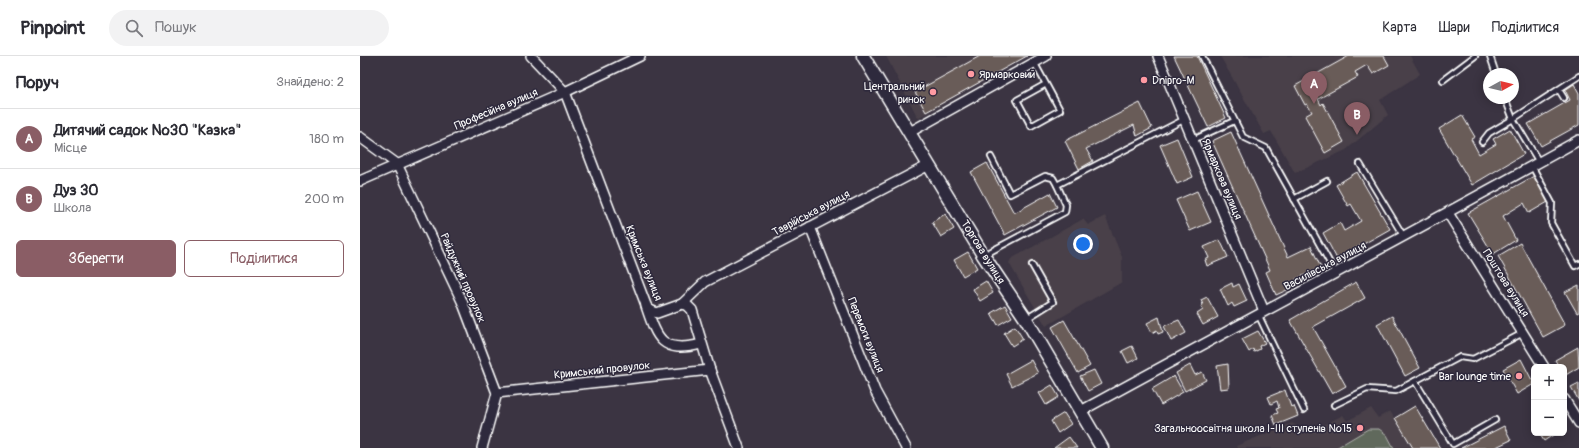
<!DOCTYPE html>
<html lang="uk">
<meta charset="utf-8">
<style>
:root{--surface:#fff;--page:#f2f2f3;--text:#2b2b33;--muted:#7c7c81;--line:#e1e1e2;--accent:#8a5d65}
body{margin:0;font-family:Pangolin,sans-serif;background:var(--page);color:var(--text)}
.controls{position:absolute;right:12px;bottom:12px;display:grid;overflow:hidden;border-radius:6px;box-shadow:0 2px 10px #0003}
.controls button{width:36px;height:36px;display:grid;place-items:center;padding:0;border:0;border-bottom:1px solid var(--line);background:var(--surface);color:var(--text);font:20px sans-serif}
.compass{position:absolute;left:1123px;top:12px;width:36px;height:36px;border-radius:50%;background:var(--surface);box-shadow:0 2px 10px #0003;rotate:82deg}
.you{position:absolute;left:723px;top:188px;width:14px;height:14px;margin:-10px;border:3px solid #fff;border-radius:50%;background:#1a73e8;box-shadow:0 0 0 6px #1a73e833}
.badge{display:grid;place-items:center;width:26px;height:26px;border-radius:50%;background:var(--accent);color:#fff;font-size:13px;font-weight:700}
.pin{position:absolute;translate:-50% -33px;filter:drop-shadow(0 1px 2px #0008)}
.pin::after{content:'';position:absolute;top:21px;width:14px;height:12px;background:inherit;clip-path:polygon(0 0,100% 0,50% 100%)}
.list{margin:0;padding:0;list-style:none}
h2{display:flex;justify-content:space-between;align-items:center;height:52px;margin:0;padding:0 16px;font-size:17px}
h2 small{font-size:13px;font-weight:400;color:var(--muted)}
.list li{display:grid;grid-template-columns:26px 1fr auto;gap:12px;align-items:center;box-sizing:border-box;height:60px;padding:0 16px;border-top:1px solid var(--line)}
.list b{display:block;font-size:15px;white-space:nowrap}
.list p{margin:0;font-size:13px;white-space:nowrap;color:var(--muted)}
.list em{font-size:13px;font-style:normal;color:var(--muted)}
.actions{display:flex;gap:8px;padding:12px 16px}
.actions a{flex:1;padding:9px 0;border:1px solid var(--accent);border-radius:6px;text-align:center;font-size:14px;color:var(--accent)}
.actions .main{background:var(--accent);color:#fff}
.icon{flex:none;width:22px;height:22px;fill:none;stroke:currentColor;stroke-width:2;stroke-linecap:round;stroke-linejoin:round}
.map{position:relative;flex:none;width:1219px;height:392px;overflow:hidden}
header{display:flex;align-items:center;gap:24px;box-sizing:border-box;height:56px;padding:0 20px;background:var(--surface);border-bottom:1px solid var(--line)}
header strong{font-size:19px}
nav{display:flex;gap:22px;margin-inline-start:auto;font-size:14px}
.search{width:280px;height:36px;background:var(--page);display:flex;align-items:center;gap:10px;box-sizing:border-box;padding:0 14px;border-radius:22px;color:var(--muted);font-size:15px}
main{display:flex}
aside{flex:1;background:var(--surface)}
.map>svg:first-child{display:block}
</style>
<header>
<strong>Pinpoint</strong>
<div class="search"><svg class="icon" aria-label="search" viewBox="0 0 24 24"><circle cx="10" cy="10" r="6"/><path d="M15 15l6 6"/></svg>Пошук</div>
<nav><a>Карта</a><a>Шари</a><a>Поділитися</a></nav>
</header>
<main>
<aside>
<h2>Поруч<small>Знайдено: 2</small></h2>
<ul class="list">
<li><span class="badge">A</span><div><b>Дитячий садок №30 &quot;Казка&quot;</b><p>Місце</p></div><em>180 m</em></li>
<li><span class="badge">B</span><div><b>Дуз 30</b><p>Школа</p></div><em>200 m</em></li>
</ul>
<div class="actions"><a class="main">Зберегти</a><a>Поділитися</a></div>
</aside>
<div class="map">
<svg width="1219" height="392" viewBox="0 0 1219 392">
<rect width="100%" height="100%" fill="#3b3442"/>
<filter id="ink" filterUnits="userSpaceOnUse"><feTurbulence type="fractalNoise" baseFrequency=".025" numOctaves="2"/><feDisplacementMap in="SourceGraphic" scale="8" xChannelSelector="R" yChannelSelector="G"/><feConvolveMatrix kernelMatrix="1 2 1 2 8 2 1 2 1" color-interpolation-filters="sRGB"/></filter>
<g filter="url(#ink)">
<g fill="#494049">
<path d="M 526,0 L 667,0 L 558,62 Z"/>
<path d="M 860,0 L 1050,0 L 1060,18 L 1020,44 L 1028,59 L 986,94 L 935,117 L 911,75 L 904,78 Z"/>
<path d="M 745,160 L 762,201 L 762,226 L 686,270 L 649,207 L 651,203 L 723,163 L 728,169 Z"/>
<path d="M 1011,352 L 1018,362 L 1030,355 L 1053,392 L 877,392 L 876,390 L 932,367 L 948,377 L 983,359 L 987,365 Z"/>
</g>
<path fill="#61695c" stroke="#b0b4ae" d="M 1008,373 L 1019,373 L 1027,379 L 1034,392 L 976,392 Z"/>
<g fill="#695b58" stroke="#fff">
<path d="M 620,0 L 667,0 L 566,56 L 555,36 Z"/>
<path d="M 814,0 L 837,0 L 866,62 L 848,71 Z"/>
<path d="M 989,0 L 1024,0 L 1029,9 L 1013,18 L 1007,9 L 995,16 L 998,21 L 958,43 L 961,49 L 963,47 L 984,86 L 965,97 L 945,60 L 952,56 L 947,48 L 945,49 L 935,30 Z"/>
<path d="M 1214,28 L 1219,37 L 1219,69 L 1181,90 L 1168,68 L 1210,44 L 1205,34 Z"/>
<path d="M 780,47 L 792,72 L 777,80 L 774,69 L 726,93 L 733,105 L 719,113 L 705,85 Z"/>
<path d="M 1102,59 L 1115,81 L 1111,83 L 1119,98 L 1136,88 L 1133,83 L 1150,73 L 1164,98 L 1112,129 L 1079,73 Z"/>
<path d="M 871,76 L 928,201 L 951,190 L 961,212 L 936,223 L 938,229 L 916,239 L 906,216 L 910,214 L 852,85 Z"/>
<path d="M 817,82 L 833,121 L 817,128 L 800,89 Z"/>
<path d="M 627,107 L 654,157 L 690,137 L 697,151 L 645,179 L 611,116 Z"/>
<path d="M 997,116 L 1030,173 L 977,203 L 963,177 L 980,167 L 984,175 L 1001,165 L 991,148 L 988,150 L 976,129 Z"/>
<path d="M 1174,120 L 1188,146 L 1169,157 L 1164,147 L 1143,160 L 1156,184 L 1133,198 L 1108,157 Z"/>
<path d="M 837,135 L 851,166 L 830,175 L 816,144 Z"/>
<path d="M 585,158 L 594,173 L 581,181 L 572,166 Z"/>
<path d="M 860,184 L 868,201 L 847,210 L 845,204 L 849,202 L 844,191 Z"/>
<path d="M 1160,187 L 1205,269 L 1183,281 L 1138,200 Z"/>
<path d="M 608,196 L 617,212 L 603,220 L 594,204 Z"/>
<path d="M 626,225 L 633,237 L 620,245 L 613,233 Z"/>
<path d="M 996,226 L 1005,242 L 953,271 L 986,330 L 972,338 L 930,264 Z"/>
<path d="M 872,227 L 873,231 L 879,228 L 887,245 L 874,251 L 872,247 L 868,250 L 860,233 Z"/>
<path d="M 1219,229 L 1219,256 L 1217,257 L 1205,236 Z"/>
<path d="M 847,241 L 858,261 L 843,269 L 837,258 L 843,254 L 841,250 L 843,249 L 841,244 Z"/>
<path d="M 645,249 L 652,261 L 638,269 L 631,257 Z"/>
<path d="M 1032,260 L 1060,312 L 1045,320 L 1017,268 Z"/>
<path d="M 799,261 L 803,276 L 798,278 L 797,274 L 792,277 L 787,267 Z"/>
<path d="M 704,264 L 730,310 L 718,317 L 692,271 Z"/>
<path d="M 819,264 L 826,277 L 811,285 L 804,270 Z"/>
<path d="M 655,270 L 663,283 L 652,290 L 644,277 Z"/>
<path d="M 898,275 L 905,287 L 899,290 L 900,293 L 894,296 L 893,293 L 889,296 L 882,283 Z"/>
<path d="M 772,290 L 778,302 L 768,307 L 762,295 Z"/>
<path d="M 1218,291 L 1219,311 L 1204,320 L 1204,311 L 1199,311 L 1195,304 Z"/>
<path d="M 1161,303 L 1174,328 L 1157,338 L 1143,313 Z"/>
<path d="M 671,304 L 678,317 L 652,330 L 646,318 Z"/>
<path d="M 868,308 L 869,332 L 860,333 L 857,310 Z"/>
<path d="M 830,309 L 835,319 L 842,316 L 846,324 L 825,335 L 816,317 Z"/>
<path d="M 734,314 L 741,328 L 728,335 L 720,320 Z"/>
<path d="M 814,320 L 823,336 L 801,349 L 792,333 Z"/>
<path d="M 1219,327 L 1219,345 L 1211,331 Z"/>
<path d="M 692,329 L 699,341 L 686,349 L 679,337 Z"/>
<path d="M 925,334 L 931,351 L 934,350 L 938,360 L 916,369 L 912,359 L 918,357 L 916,353 L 919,352 L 917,345 L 911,348 L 908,341 Z"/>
<path d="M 1055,350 L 1080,392 L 1053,392 L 1035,362 Z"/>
<path d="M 704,357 L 711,368 L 698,377 L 691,365 Z"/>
<path d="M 1144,370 L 1151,384 L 1134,392 L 1101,392 Z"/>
<path d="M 1179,377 L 1196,377 L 1184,385 Z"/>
<path d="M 709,381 L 717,392 L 694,392 Z"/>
</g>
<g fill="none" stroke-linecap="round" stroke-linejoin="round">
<defs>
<g id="service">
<path d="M 842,0 L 883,81 L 906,92 L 976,218"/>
<path d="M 1130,0 L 1136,18"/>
<path d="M 674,6 L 700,54 L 671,70 L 657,44 L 686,28"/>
<path d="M 1083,24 L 1115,0"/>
<path d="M 1199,34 L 1204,42"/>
<path d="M 1145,42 L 1153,63 L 1219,20"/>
<path d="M 833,84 L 874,65"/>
<path d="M 1122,86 L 1129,77 L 1153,63 L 1179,106"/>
<path d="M 631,101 L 650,138 L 685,120 L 693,122 L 697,129"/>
<path d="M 1000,108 L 1044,181"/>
<path d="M 1172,110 L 1192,147 L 1191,167 L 1215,210 L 1219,208"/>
<path d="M 934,143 L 967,125"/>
<path d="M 624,199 L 705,156 L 706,149 L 697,129 L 825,63"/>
<path d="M 898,258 L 944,354"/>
<path d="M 666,263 L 693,246 L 672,209"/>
<path d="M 1055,325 L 1093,388 L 1135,364"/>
<path d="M 974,349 L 1007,333 L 1036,335 L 1100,301 L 1113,303 L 1163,277"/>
</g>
<g id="minor">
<path d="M 171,0 L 205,36 L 286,249 L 288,253 L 297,257 L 322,248 L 327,249 L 332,254 L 350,314 L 379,392"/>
<path d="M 798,0 L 904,255"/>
<path d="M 550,76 L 686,0"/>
<path d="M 0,81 L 37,108 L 102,245 L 137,337 L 122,392"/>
<path d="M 0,125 L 205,36 L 280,0"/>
<path d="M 1088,157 L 1184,311"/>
<path d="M 450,171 L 515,335 L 546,392"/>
<path d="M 322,248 L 345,226 L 569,109"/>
<path d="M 286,250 C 297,283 302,298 341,288"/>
<path d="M 137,337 L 350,314"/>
<path d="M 1204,343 L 1219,367"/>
<path d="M 721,355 C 887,264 1054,176 1219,84"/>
</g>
<path id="tertiary" d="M 503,0 L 623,199 L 666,263 L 742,392"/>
</defs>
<use href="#service" stroke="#fff" stroke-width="8"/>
<use href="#minor" stroke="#fff" stroke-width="12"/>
<use href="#tertiary" stroke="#fff" stroke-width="15"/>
<use href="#service" stroke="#2f2a3d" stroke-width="4.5"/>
<use href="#minor" stroke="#2f2a3d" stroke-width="9"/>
<use href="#tertiary" stroke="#2f2a3d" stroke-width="12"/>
</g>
</g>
<g fill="#ff9aa2" stroke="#2f2a3d" stroke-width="1.5">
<circle cx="611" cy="18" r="4"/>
<circle cx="784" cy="24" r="4"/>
<circle cx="573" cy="36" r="4"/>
<circle cx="1159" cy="320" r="4"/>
<circle cx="1000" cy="372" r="4"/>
</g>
<g text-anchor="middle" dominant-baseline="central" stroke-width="3" stroke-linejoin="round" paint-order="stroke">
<g font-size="11" fill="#fff" stroke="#2f2a3d" text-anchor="end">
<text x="619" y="18" text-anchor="start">Ярмарковий</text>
<text x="792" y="24" text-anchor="start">Dnipro-M</text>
<text x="565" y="30">Центральний<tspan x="565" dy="13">ринок</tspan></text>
<text x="1151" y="320">Bar lounge time</text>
<text x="992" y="372">Загальноосвітня школа І-ІІІ ступенів №15</text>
</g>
<g font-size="11" fill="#fff" stroke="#2f2a3d">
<text transform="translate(136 53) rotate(-23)">Професійна вулиця</text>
<text transform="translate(862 123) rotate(67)">Ярмаркова вулиця</text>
<text transform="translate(451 157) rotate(-28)">Таврійська вулиця</text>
<text transform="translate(623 196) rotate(58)">Торгова вулиця</text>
<text transform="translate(284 207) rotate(68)">Кримська вулиця</text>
<text transform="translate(965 210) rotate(-28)">Василівська вулиця</text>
<text transform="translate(103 222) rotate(66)">Райдужний провулок</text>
<text transform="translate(1146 227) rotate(58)">Поштова вулиця</text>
<text transform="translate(506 279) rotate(68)">Перемоги вулиця</text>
<text transform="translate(242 314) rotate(-6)">Кримський провулок</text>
</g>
</g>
</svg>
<div class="controls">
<button>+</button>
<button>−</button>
</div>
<svg class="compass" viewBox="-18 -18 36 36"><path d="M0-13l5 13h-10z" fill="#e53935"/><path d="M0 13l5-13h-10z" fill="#7c7c81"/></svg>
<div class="you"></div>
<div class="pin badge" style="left:954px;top:48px">A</div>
<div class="pin badge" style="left:997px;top:79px">B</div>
</div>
</main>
